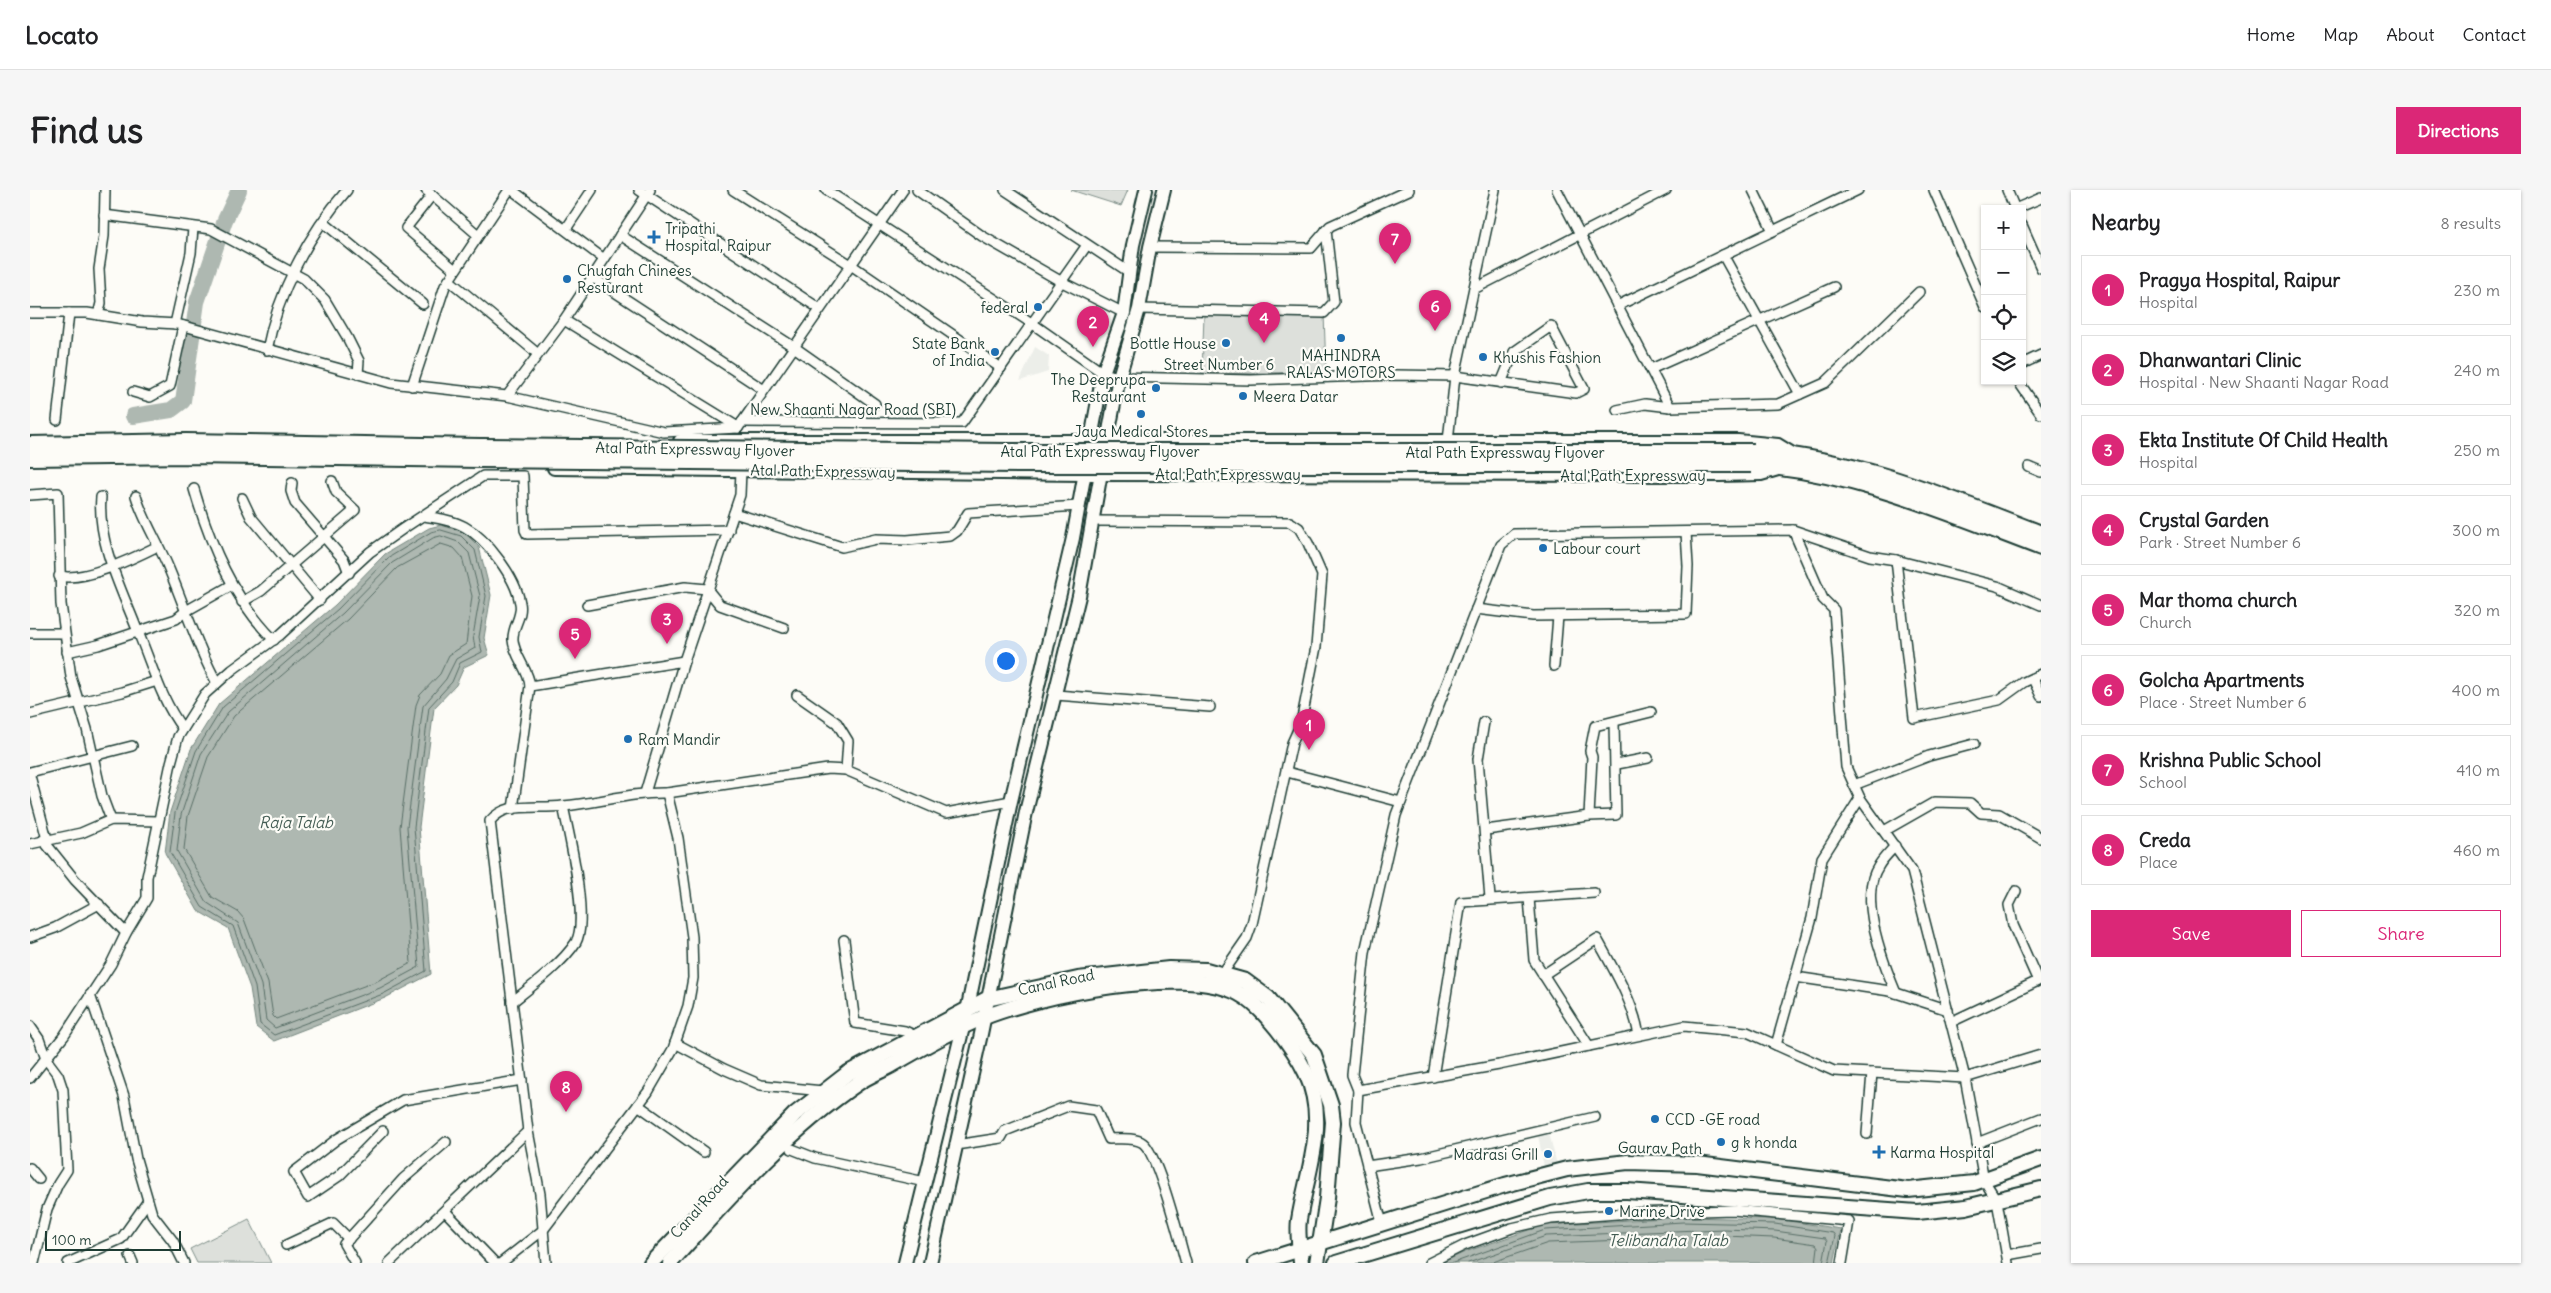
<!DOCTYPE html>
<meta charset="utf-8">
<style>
:root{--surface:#fff;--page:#f6f6f6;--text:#202124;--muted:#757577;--line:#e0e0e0;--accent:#db2777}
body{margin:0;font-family:Delius,sans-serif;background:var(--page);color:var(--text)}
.controls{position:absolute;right:15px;top:15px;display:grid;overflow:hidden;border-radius:0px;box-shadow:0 1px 4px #0004}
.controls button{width:45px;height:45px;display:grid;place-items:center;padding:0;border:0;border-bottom:1px solid var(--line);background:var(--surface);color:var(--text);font:25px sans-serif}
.scale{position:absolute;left:15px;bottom:12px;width:136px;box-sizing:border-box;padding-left:5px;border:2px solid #1f3d34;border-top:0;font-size:14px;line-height:18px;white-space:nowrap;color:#1f3d34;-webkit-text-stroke:4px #fdfcf7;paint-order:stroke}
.you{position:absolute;left:975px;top:470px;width:18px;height:18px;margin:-12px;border:4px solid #fff;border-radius:50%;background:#1a73e8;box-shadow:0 0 0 8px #1a73e833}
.badge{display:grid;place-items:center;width:32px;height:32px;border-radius:50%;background:var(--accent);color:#fff;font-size:16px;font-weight:700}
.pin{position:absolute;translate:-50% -41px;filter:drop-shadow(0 1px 2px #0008)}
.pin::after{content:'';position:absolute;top:26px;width:18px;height:15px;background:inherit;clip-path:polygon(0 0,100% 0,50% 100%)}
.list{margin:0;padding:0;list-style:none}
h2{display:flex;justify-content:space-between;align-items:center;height:65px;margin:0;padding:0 20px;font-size:21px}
h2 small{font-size:16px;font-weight:400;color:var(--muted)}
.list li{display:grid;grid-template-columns:32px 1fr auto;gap:15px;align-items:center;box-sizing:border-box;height:70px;margin:0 10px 10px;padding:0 10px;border:1px solid var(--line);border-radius:0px}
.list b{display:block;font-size:19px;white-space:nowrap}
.list p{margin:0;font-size:16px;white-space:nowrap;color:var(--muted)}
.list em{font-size:16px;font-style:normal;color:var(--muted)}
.actions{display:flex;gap:10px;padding:15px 20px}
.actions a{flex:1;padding:11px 0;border:1px solid var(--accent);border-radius:0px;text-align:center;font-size:18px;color:var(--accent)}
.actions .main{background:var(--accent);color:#fff}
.icon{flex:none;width:28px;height:28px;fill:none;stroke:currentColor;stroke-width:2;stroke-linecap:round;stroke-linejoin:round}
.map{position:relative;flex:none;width:2011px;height:1073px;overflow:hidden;border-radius:0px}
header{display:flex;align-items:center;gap:30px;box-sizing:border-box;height:70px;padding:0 25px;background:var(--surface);border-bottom:1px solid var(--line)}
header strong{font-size:24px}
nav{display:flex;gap:28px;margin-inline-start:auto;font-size:18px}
.intro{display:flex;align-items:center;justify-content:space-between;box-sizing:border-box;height:120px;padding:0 30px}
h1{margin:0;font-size:35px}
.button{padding:12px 22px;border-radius:0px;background:var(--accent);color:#fff;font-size:18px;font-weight:700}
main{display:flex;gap:30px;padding:0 30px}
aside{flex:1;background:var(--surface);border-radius:0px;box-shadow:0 1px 4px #0004}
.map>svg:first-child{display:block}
</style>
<header>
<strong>Locato</strong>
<nav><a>Home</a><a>Map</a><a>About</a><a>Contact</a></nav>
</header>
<div class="intro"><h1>Find us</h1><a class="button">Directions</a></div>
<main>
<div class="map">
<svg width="2011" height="1073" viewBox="0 0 2011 1073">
<rect width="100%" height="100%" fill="#fdfcf7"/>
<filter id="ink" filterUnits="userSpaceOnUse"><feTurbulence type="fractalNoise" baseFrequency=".02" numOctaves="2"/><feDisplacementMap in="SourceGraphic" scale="10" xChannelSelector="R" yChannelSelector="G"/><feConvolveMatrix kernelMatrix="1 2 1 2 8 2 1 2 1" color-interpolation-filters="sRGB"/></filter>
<g filter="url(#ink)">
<g fill="#eceee9">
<path d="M 1005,157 L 1019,166 L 1018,182 L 990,191 Z"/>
<path d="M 1519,943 L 1527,975 L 1514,977 L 1508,945 Z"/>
</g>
<g fill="#dde0db" stroke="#7e8e88">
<path d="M 1041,0 L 1098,0 L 1091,16 Z"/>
<path d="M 1294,123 L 1296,182 L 1172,184 L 1174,124 Z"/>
<path d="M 219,1029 L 241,1073 L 167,1073 L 160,1059 Z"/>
</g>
<g fill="#aeb8b1" stroke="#75877f">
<path d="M 411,335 L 434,342 L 449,357 L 461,405 L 454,448 L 459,465 L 434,477 L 426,495 L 404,518 L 389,637 L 401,784 L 355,808 L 244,851 L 226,837 L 220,798 L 198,738 L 168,721 L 135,663 L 140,622 L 161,559 L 189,514 L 305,415 L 355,364 L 399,338 Z"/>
<path d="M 1653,1027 L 1746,1029 L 1811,1039 L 1804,1073 L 1411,1073 L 1435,1062 L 1514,1035 Z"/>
</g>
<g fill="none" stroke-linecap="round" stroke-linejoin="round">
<g stroke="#586e66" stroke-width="1">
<path d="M 411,340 L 431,346 L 445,360 L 456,406 L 449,447 L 452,462 L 430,473 L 422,492 L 399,517 L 384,637 L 396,781 L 353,804 L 244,845 L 230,834 L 225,797 L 203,736 L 172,717 L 140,662 L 145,623 L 166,561 L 193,517 L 308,419 L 358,368 L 401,342 Z"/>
<path d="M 411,346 L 428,352 L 439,363 L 450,406 L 443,446 L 445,458 L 426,469 L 416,489 L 393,516 L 377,637 L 389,777 L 350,798 L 245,838 L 236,830 L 231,795 L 208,733 L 176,712 L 147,661 L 151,625 L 171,564 L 198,522 L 313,423 L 362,373 L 403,348 Z"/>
<path d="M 411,354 L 424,358 L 432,367 L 442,406 L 436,454 L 419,465 L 410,484 L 390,505 L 386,515 L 370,637 L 381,773 L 347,791 L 246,829 L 243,826 L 238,793 L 214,729 L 208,722 L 182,707 L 154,659 L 158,626 L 178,567 L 204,526 L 318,429 L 367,378 Z"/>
<path d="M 1423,1073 L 1515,1040 L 1653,1032 L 1695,1033 L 1745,1034 L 1803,1043 L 1805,1046 L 1799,1073"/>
<path d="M 1438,1073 L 1516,1046 L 1694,1039 L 1745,1041 L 1795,1048 L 1797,1051 L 1793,1073"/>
<path d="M 1460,1073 L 1518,1053 L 1694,1046 L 1744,1048 L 1786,1054 L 1788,1057 L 1786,1073"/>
</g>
<path stroke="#aeb8b1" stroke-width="16" d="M 103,226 L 141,220 L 153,211 L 167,112 L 195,30 L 209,0"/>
<defs>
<g id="street">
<path d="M 396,0 L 448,45"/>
<path d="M 482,0 L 574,69"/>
<path d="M 609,0 L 790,119"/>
<path d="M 703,0 L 821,75 L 971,178"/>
<path d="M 796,0 L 1003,134 L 1073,183 L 1089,187 L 1221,190 L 1366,185 L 1425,186 L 1546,203 L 1554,199 L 1521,136 L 1484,162 L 1471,193"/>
<path d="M 887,0 L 952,46 L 1032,92 L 1094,123"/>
<path d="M 975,0 L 1099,82"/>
<path d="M 1527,0 L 1640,217 L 1748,214 L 1795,193 L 1889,102"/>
<path d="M 1723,0 L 1743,41"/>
<path d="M 1904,0 L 1955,117"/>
<path d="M 1977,0 L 1985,19"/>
<path d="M 402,5 L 376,38 L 425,80"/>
<path d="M 1985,19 L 2011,8"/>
<path d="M 74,25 L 181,39 L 274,89 L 295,110 L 317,147 L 329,171 L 328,184"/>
<path d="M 293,32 L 393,114"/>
<path d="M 1992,35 L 2011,78"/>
<path d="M 536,39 L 562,0"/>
<path d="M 590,45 L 764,157 L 845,214"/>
<path d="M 1120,57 L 1281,58 L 1300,36 L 1379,0"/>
<path d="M 1693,65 L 1770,204"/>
<path d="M 562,87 L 734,200"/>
<path d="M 419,90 L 508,164"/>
<path d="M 1444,99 L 1636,0"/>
<path d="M 1587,116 L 1828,0"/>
<path d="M 1109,119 L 1294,123 L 1304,112 L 1296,40"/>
<path d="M 0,123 L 57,123 L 112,132 L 147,134 L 361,193 L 477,206 L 534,130 L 620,0"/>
<path d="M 68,125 L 71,113 L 69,79 L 74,46 L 75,0"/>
<path d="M 534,130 L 708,237"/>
<path d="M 145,134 L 161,63 L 163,38"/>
<path d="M 237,160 C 248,102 278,45 317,0"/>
<path d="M 1992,174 L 2011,165"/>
<path d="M 1621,179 L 1804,97"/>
<path d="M 1988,191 L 2011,224"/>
<path d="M 382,196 L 415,96 L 479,0"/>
<path d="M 103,202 L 120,207 L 140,196 L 153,136"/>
<path d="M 477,206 L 634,242 L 708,238"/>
<path d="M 1587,220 L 1615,214 L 1640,217"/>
<path d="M 27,230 L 39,123"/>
<path d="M 712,232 L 932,233 L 1057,55"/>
<path d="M 708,238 L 873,0"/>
<path d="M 1418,251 L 1425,186 L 1465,0"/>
<path d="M 1999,277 L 2011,282"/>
<path d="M 262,293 L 261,301 L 265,313 L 314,370 L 319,383"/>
<path d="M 164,299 C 180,354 203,409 244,450"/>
<path d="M 0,305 L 28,303 L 31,414 L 41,487 L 57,539 L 72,606 L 81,630"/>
<path d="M 106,306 C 114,332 129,354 139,379 C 155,417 167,457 187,493"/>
<path d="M 71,307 C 67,353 92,400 108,442 C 122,475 131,510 153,539"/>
<path d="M 212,308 L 221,327 L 290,410"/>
<path d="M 704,323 L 812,357 L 846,349 L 877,350 L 920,346 L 927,341 L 938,323 L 1049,316"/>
<path d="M 394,326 C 407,328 423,330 435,337 C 457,349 486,388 490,413 C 493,427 482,436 483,450 C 484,466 499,480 500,496 L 483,619"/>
<path d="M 1063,331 L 1260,332 L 1269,338 L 1278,353 L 1292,385 L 1286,457 L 1271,533 L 1262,553 L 1222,734 L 1217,748 L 1190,787"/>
<path d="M 1763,340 L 1793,409 L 1804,420 L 1816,577 L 1830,608 L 1882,681 L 1935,888 L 1954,990 L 1967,1011 L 1978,1073"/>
<path d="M 1866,370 L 1884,528 L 1969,510 L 1994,492 L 2011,484"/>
<path d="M 29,386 C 55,392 104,368 128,356"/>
<path d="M 212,412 L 231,401 L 325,320 L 306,302 L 302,291"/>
<path d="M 557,415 L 655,397 L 677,399 L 690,415 L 754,438"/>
<path d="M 1446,419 L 1503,426 L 1656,424 L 1658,376 L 1656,342"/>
<path d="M 0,443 L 34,443"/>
<path d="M 37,462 L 68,455 L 146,429 L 156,421 L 202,395"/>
<path d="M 1524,476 L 1528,426"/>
<path d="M 2003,489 L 2011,506"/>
<path d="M 500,496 L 654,471"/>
<path d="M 767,505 L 807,533 L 818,551 L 816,580"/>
<path d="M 1026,505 L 1180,517"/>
<path d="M 0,524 L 92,502 L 127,491"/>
<path d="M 1454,532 L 1448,569 L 1460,708"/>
<path d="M 1587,574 L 1618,568"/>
<path d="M 0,582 L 102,556"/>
<path d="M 1257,582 L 1371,612"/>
<path d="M 0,586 L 17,649"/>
<path d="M 1824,595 L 1899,566 L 1944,554"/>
<path d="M 615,603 L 654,471 L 710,305 L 711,280"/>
<path d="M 1559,626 L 1562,567 L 1560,561 L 1565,536 L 1621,522"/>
<path d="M 1456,640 L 1559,626 L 1586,625 L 1584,533"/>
<path d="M 1854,641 L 1905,612 L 1940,613 L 1951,623 L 1969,624 L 2011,648"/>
<path d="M 13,650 L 45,690 L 96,743"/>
<path d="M 0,654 L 51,643 L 81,630 L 128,631"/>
<path d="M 1865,656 C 1859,663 1852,669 1848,677 C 1828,708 1853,772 1866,803"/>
<path d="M 1499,708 L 1504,770 L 1559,856"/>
<path d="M 0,747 L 25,738 L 69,714"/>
<path d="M 814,750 L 825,833 L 875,841 L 886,846"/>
<path d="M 1513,785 L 1567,749 C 1584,780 1603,811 1609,845"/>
<path d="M 1765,787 L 1860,801 L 1918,820"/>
<path d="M 60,805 L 94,906 L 106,969 L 122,1024 L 143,1051 L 154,1073"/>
<path d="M 482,812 C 501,797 533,773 546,752 C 559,729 539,644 533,616"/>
<path d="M 1921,832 L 2008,791 L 1983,735 L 1979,715 L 1986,701"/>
<path d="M 0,836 L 9,849 L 16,869 L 28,885 L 33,900 L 37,980 L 28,994 L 17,1019 L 4,1073"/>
<path d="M 645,853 L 694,879 L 731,895 L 793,901"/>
<path d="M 1746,855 L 1782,728 L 1792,668 L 1830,608"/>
<path d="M 1403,887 L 1431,712 L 1564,703"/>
<path d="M 0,888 L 34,846 L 81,774 L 96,743 L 117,708 L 117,687 L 141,573 L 148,547 L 175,504 L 202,480 L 250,445 L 340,362 L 374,338 L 453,286 L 493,286 L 495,340 L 497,344 L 699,340"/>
<path d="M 1328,900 L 1322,885 L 1335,762 L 1366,625 L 1471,355 L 1484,344 L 1763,340 L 1840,366 L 1866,370 L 1967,396 L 2011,415"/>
<path d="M 608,915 L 674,962"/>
<path d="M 353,941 L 309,986 L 278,1007 L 264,982 L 307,949 L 373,910 L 492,890"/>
<path d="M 1837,944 L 1842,883"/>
<path d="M 1947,953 L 2011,928"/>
<path d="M 926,955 L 971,948 L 975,941 L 1038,916 L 1066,920 L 1079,949 C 1089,949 1105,947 1113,953 C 1128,964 1150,1052 1156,1073"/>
<path d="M 762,959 L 785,968 L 895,992"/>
<path d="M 1337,976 L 1391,968 L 1565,927"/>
<path d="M 0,978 L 9,989"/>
<path d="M 415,1021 L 465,1073"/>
<path d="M 1352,1033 L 1326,932 L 1328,900 L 1469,875 L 1654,836 L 1717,842 L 1804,881 L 1935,888 L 2011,865"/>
<path d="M 256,1055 L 303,1033 L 319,1049"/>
<path d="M 1977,1065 L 2011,1059"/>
<path d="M 100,1066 L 103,1073"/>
<path d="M 38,1073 L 91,1049 L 118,1011"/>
<path d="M 325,1073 L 314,1054 L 373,989 L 416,952"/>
<path d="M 359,1073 L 498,941"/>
<path d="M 471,1073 L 513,1040 L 618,902 L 643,859 L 658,816 L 663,788 L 662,747 L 648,648 L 637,603"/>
<path d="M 516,1073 L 510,1004 L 498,941 L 460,631 C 465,625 471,621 479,619 C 497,616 516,618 533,616 C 568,613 602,602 637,603 L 798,579 L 816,580 L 916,623 L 981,611"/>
<path d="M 1399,1073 L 1435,1055 L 1482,1038 L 1521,1029 L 1600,1023 L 1703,1020 L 1819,1031 L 1812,1073"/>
</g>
<g id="secondary">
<path d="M 650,251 L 1708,251 L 1748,255 L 1766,266"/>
<path d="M 1076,257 L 1089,187 L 1109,119 L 1120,57 L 1134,0"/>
<path d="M 524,278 L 1055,284 L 1689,285 L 1731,284 L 1748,279"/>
<path d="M 875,1073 L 937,821 L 981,611 L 1043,348 L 1073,183 L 1094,123 L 1103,55 L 1116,0"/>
<path d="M 900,1073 L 951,844 L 996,622 L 1049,406 L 1072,277"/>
</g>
<g id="primary">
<path d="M 621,1073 L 765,924 L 818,883 L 957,809 L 1048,789 L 1139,779 L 1176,780 L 1215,791 L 1238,808 L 1284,865 L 1301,915 L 1303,932 L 1297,1008 L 1287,1073"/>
<path d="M 640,1073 C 698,1009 756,942 828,893 C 838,886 851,881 862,875 C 891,858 921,841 952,828 C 1009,805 1153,775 1208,803 C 1232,815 1264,858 1276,883 C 1299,933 1277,980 1269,1030 C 1267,1043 1270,1059 1271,1073"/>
<path d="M 1226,1073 L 1475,995 L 1537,979 L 1598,972 L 1667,974 L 1878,1000 L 1944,993 L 2011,969"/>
<path d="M 1306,1073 L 1520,1008 L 1558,1001 L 1597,1001 L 1887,1022 L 1936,1017 L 2011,999"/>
</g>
<g id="highway">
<path d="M 0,255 L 156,252 L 450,257"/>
<path d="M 1724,262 C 1825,268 1917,308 2011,344"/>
<path d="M 0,267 L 159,265 L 450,269"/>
<path d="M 1721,274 C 1823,281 1916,321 2011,357"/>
</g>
</defs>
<use href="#street" stroke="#1f3d34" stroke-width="12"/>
<use href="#secondary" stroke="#1f3d34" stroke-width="16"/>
<use href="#primary" stroke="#1f3d34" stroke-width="18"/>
<use href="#highway" stroke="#1f3d34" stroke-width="20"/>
<use href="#street" stroke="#fdfcf7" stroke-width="9"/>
<use href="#secondary" stroke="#fdfcf7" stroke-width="12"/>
<use href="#primary" stroke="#fdfcf7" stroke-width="14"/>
<use href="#highway" stroke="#fdfcf7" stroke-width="16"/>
<defs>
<g id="highway-bridge">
<path d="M 450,257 L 978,262 L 1724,262"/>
<path d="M 450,269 L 989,274 L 1721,274"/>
</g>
</defs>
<use href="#highway-bridge" stroke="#1f3d34" stroke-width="20" stroke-linecap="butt"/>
<use href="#highway-bridge" stroke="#fdfcf7" stroke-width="16"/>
</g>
</g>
<g fill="#1f6fb2" stroke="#fdfcf7" stroke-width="2">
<path d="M621.5 39.5h5v5h5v5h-5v5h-5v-5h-5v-5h5z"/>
<circle cx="537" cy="89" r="5"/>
<circle cx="1008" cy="117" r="5"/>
<circle cx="1311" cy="148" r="5"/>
<circle cx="1196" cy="153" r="5"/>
<circle cx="965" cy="162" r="5"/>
<circle cx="1453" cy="167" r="5"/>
<circle cx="1126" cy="198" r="5"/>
<circle cx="1213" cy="206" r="5"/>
<circle cx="1111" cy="224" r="5"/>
<circle cx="1513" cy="358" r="5"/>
<circle cx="598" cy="549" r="5"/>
<circle cx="1625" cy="929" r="5"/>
<circle cx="1691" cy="952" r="5"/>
<path d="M1846.5 954.5h5v5h5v5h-5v5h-5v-5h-5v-5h5z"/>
<circle cx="1518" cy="964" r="5"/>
<circle cx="1579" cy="1021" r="5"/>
</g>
<g text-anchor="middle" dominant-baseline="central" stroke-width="4.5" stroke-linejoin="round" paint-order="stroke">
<g font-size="15" fill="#1f3d34" stroke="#fdfcf7" text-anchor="start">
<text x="635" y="38">Tripathi<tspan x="635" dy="17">Hospital, Raipur</tspan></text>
<text x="547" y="80">Chugfah Chinees<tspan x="547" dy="17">Resturant</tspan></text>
<text x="998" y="117" text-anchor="end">federal</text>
<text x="955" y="153" text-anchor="end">State Bank<tspan x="955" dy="17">of India</tspan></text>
<text x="1186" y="153" text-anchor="end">Bottle House</text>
<text x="1311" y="165" text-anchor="middle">MAHINDRA<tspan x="1311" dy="17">RALAS MOTORS</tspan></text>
<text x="1463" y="167">Khushis Fashion</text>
<text x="1116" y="189" text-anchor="end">The Deeprupa<tspan x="1116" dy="17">Restaurant</tspan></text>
<text x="1223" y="206">Meera Datar</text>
<text x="1111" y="241" text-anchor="middle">Jaya Medical Stores</text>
<text x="1523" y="358">Labour court</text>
<text x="608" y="549">Ram Mandir</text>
<text x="1635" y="929">CCD -GE road</text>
<text x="1701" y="952">g k honda</text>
<text x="1860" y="962">Karma Hospital</text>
<text x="1508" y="964" text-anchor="end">Madrasi Grill</text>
<text x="1589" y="1021">Marine Drive</text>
</g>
<g font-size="15" fill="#1f3d34" stroke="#fdfcf7">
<text x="1189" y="174">Street Number 6</text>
<text x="823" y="219">New Shaanti Nagar Road (SBI)</text>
<text transform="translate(665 259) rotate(1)">Atal Path Expressway Flyover</text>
<text x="1070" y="261">Atal Path Expressway Flyover</text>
<text x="1475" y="262">Atal Path Expressway Flyover</text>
<text transform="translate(793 281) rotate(1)">Atal Path Expressway</text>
<text x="1198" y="284">Atal Path Expressway</text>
<text x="1603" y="285">Atal Path Expressway</text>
<text transform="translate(1026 792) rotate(-12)">Canal Road</text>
<text transform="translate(1630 958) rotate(1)">Gaurav Path</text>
<text transform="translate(669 1017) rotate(-48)">Canal Road</text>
</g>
<g font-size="16" font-style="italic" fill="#435c53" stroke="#fdfcf7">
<text x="266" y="632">Raja Talab</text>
<text x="1638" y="1050">Telibandha Talab</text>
</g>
</g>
</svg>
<div class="controls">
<button>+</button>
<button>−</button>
<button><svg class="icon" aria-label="locate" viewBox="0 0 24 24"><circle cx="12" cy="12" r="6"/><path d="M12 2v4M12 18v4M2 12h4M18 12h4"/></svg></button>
<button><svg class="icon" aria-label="layers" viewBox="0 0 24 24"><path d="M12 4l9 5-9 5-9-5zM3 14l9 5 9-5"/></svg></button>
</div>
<div class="scale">100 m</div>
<div class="you"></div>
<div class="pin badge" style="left:1279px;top:560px">1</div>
<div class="pin badge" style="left:1063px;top:157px">2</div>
<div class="pin badge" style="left:637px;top:454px">3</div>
<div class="pin badge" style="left:1234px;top:153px">4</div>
<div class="pin badge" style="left:545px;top:469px">5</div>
<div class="pin badge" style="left:1405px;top:141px">6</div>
<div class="pin badge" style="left:1365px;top:74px">7</div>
<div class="pin badge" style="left:536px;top:922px">8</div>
</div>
<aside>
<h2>Nearby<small>8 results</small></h2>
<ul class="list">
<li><span class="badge">1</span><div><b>Pragya Hospital, Raipur</b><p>Hospital</p></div><em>230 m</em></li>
<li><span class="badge">2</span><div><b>Dhanwantari Clinic</b><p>Hospital · New Shaanti Nagar Road</p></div><em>240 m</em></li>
<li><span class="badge">3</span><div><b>Ekta Institute Of Child Health</b><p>Hospital</p></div><em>250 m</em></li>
<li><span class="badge">4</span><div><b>Crystal Garden</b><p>Park · Street Number 6</p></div><em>300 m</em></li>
<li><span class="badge">5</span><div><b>Mar thoma church</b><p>Church</p></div><em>320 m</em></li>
<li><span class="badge">6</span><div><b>Golcha Apartments</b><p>Place · Street Number 6</p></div><em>400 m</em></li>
<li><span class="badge">7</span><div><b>Krishna Public School</b><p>School</p></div><em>410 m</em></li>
<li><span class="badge">8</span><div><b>Creda</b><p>Place</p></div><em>460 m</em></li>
</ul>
<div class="actions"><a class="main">Save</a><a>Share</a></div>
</aside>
</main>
